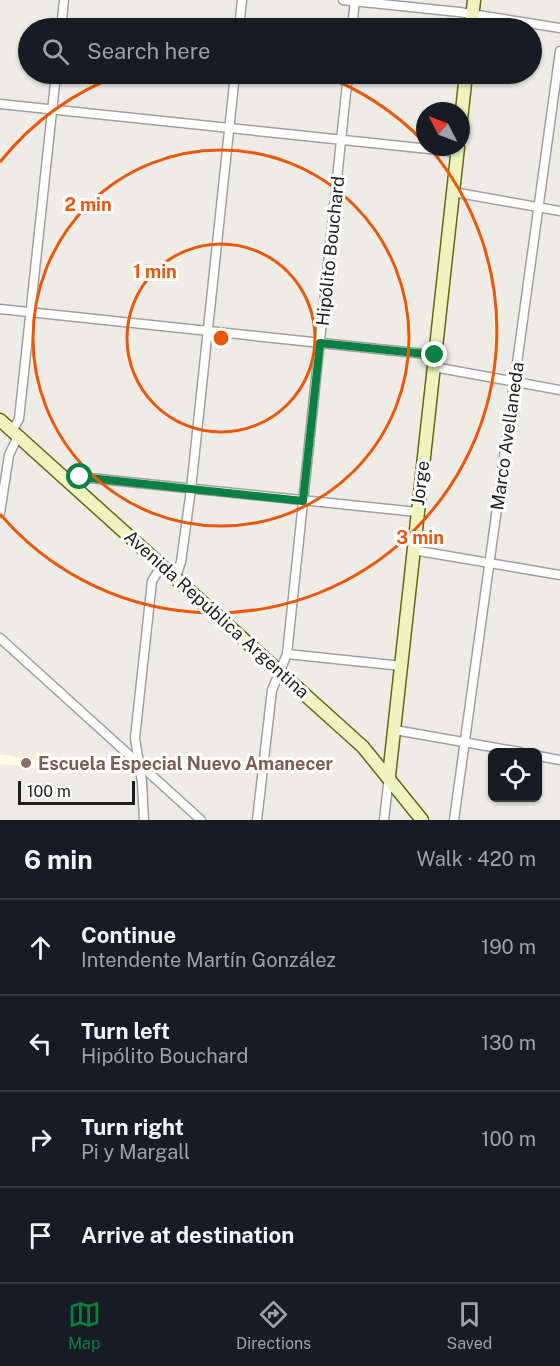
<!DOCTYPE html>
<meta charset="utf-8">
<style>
:root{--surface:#171b24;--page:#20242c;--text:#f1f3f6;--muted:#9ea1a6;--line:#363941;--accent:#0b8043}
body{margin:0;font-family:"Public Sans",sans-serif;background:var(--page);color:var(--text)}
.controls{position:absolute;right:18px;bottom:18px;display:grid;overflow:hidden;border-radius:9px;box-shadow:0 2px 4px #0004}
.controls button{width:54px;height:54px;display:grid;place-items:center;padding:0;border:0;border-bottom:2px solid var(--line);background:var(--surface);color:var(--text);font:30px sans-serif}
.compass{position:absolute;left:416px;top:102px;width:54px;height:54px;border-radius:50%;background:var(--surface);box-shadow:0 2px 4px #0004;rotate:312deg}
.scale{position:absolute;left:18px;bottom:15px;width:117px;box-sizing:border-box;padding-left:6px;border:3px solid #1f1f1f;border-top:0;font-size:16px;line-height:21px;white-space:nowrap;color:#1f1f1f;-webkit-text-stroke:4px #fff;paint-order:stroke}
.stop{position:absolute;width:18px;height:18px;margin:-14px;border:4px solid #0b8043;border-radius:50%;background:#fff}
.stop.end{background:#0b8043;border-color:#fff;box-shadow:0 2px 6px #0008}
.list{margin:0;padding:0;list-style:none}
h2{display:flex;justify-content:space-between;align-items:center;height:78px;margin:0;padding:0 24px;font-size:26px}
h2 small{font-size:20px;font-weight:400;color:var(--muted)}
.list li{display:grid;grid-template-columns:39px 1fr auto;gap:18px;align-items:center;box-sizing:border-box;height:96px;padding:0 24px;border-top:2px solid var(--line)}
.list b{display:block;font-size:22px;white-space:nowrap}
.list p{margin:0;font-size:20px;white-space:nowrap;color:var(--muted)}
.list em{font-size:20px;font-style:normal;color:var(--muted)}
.icon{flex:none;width:33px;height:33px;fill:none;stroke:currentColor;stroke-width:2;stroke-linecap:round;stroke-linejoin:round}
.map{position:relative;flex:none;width:560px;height:820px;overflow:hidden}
.search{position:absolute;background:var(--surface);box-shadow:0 2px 4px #0004;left:18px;right:18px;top:18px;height:66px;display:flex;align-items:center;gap:15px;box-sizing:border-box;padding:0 21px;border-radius:33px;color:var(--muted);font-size:22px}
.sheet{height:462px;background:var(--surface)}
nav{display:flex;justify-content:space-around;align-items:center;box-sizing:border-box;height:84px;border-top:2px solid var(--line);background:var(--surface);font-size:16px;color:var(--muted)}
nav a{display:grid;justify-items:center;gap:3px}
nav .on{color:var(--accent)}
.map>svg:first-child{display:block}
</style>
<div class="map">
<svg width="560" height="820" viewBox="0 0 560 820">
<rect width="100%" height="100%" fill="#efece6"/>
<path fill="#fafce3" d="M 0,754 L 51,762 L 61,771 L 0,764 Z"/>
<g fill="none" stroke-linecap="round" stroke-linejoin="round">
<defs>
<g id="street">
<path d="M 343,0 L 459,12 L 560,28"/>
<path d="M 61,28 L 64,0"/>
<path d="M 239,28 L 242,0"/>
<path d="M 352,28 L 355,0"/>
<path d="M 0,104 L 458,152"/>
<path d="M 453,192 L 560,211"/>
<path d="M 0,309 L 435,355"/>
<path d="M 434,367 L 560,390"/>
<path d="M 12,431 L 19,419 L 56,74"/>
<path d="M 69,482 L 80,477 L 417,512"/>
<path d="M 0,513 L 9,455 L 18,436"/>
<path d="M 413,550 L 560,575"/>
<path d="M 176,577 L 181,562 L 191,489 L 235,74"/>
<path d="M 0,638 L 201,820"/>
<path d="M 287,654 L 402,666"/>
<path d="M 395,730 L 520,752"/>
<path d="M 538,756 L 560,760"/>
<path d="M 144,820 L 142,782 L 135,738 L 152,581 L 162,565"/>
<path d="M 257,820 L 272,690 L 287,654 L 348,74"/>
<path d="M 384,820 L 389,776"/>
<path d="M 454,820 L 560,51"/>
</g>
<g id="secondary">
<path d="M 471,28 L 474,0"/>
<path d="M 461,120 L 466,74"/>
<path d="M 0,420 L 363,747 L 422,820"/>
<path d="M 389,776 L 458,147"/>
</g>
</defs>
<use href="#street" stroke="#a0a0a0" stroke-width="11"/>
<use href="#secondary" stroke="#5d6b11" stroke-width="15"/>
<use href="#street" stroke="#fff" stroke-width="8"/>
<use href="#secondary" stroke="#eef3c0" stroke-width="12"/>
</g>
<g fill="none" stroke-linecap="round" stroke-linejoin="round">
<path stroke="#0b8043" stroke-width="8" d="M 80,477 L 303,501 L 320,343 L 435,355"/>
</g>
<g fill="none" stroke="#e8590c" stroke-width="3">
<circle cx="221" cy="338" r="94"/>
<circle cx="221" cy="338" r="188"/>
<path d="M0 162A282 282 0 0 1 122 74M320 74A282 282 0 0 1 424 142M429 147A282 282 0 1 1 0 514"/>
</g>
<circle fill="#8d6e63" stroke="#fff" stroke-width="2" cx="26" cy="763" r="6"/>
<g text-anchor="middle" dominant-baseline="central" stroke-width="6" stroke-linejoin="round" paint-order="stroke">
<g font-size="18" fill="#1f1f1f" stroke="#fff">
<text transform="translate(330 251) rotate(-84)">Hipólito Bouchard</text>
<text transform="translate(507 436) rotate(-82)">Marco Avellaneda</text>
<text transform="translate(420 483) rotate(-83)">Jorge</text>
<text transform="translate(217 614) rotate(42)">Avenida República Argentina</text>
</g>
<g font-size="18" font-weight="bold" fill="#785e54" stroke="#fff" text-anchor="start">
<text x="38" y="763">Escuela Especial Nuevo Amanecer</text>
</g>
</g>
<circle cx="221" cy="338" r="9" fill="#e8590c" stroke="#fff" stroke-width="3"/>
<g font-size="18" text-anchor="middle" font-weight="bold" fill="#e8590c" stroke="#fff" stroke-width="6" stroke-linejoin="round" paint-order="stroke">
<text x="88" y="211">2 min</text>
<text x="155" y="278">1 min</text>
<text x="420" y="544">3 min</text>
</g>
</svg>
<div class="controls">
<button><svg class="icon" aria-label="locate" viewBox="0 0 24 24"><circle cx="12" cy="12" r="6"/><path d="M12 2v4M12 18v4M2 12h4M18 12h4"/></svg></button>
</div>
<svg class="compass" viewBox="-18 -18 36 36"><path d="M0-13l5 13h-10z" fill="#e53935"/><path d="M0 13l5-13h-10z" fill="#9ea1a6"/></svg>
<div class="scale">100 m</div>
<div class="stop" style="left:80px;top:477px"></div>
<div class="stop end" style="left:435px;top:355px"></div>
<div class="search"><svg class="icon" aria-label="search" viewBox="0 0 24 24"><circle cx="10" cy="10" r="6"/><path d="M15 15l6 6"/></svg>Search here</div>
</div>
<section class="sheet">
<h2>6 min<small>Walk · 420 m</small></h2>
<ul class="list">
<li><svg class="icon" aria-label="ahead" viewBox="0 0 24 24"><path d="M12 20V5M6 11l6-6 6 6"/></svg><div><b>Continue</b><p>Intendente Martín González</p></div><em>190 m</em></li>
<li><svg class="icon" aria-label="left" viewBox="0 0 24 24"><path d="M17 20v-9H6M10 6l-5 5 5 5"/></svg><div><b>Turn left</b><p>Hipólito Bouchard</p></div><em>130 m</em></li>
<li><svg class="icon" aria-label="right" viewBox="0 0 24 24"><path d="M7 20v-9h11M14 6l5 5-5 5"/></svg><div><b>Turn right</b><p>Pi y Margall</p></div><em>100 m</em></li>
<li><svg class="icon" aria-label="arrive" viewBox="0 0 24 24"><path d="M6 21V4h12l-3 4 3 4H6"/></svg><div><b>Arrive at destination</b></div></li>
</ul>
</section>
<nav>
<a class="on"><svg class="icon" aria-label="map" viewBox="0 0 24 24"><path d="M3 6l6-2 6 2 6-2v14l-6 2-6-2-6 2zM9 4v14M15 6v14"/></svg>Map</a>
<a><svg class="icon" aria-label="directions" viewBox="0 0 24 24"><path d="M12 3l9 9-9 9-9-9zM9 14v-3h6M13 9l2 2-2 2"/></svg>Directions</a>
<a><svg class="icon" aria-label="saved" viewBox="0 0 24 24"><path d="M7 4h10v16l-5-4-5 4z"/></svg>Saved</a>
</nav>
